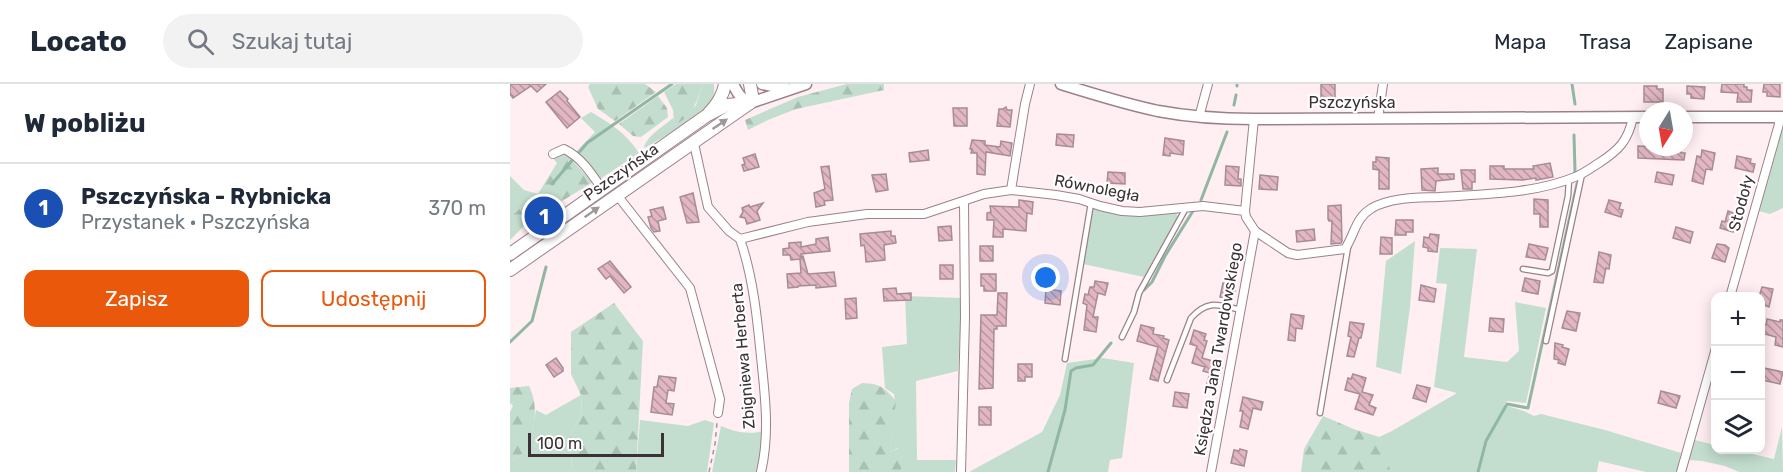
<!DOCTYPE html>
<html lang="pl">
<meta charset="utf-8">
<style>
:root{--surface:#fff;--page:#f2f2f3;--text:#1f2937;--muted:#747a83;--line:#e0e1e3;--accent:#ea580c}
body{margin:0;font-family:Rubik,sans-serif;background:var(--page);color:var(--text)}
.controls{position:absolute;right:18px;bottom:18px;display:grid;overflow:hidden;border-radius:12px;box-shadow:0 3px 15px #0003}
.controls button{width:54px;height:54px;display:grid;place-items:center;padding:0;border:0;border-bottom:2px solid var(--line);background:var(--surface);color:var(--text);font:30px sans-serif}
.compass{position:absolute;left:1129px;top:18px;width:54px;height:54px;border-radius:50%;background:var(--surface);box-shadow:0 3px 15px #0003;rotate:191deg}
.scale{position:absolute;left:18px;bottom:15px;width:136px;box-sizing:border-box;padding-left:6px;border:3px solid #3c3134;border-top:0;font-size:16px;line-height:21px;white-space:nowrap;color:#3c3134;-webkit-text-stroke:4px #fff;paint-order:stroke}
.you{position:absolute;left:536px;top:194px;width:21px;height:21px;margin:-15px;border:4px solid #fff;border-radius:50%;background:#1a73e8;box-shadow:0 0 0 9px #1a73e833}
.badge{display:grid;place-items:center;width:39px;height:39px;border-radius:50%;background:var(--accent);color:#fff;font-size:20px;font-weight:700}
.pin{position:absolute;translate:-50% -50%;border:3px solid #fff;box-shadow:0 2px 6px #0006}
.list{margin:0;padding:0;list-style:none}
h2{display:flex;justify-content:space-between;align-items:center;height:78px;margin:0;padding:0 24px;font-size:26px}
h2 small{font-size:20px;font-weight:400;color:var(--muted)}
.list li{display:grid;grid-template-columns:39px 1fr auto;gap:18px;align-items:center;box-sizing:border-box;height:90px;padding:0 24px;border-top:2px solid var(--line)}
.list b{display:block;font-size:22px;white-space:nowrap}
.list p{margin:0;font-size:20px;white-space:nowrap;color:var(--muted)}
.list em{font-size:20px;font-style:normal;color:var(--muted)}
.actions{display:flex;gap:12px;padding:18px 24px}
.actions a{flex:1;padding:14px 0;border:2px solid var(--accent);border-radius:12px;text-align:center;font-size:21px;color:var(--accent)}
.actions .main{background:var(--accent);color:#fff}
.icon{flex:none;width:33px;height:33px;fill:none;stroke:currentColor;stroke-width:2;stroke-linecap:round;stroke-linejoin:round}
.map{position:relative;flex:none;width:1273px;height:388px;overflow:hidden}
header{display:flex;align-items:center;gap:36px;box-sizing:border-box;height:84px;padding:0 30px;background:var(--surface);border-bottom:2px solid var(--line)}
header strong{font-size:28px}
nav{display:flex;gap:33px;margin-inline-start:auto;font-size:21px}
.search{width:420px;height:54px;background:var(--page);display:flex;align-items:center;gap:15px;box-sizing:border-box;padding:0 21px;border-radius:33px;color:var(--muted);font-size:22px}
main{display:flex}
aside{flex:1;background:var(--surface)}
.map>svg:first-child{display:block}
</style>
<header>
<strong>Locato</strong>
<div class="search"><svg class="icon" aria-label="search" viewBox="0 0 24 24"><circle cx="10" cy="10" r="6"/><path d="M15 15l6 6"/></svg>Szukaj tutaj</div>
<nav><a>Mapa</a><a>Trasa</a><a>Zapisane</a></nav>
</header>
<main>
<aside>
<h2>W pobliżu<small></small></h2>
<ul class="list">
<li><span class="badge" style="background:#1a4fb4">1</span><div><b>Pszczyńska - Rybnicka</b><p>Przystanek · Pszczyńska</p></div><em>370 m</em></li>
</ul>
<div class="actions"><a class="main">Zapisz</a><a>Udostępnij</a></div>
</aside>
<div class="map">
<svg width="1273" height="388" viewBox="0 0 1273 388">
<defs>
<pattern id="forest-firs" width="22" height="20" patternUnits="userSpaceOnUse" patternTransform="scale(1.5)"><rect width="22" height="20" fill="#c3decf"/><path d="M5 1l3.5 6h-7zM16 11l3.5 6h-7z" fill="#a8bfb2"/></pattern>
<pattern id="building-back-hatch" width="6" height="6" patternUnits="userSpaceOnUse" patternTransform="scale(1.5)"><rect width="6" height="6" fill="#e2b7c3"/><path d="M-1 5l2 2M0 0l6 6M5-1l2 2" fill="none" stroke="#b8959f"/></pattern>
</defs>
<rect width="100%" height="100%" fill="#ffeef2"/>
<g fill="#c3decf">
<path d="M 193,0 L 204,0 C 204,5 205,9 203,14 C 194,31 153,53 135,64 L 134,62 C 139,50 154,42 163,34 L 165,41 L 186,21 Z"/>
<path d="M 81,28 C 100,39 117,50 129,69 L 90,95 L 66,68 L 85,48 L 71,34 Z"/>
<path d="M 1271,46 L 1273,46 L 1273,124 L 1260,130 L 1249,127 Z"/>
<path d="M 0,92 L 14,106 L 28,110 L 0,133 Z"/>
<path d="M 581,122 L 623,132 L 666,128 L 668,133 L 634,193 L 573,180 Z"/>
<path d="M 905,157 L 900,223 L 891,290 L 866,283 L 876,177 Z"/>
<path d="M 930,164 L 967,165 L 954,273 L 997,278 L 1009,267 L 1005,218 L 1036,224 L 1016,319 L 997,317 L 994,321 L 1014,327 L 1024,332 L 1031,330 L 1095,346 L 1171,369 L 1167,388 L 1136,388 L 1089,377 L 1087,388 L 802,388 L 846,346 L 869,353 L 882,347 L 947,309 L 924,303 L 937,200 L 926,199 Z"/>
<path d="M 395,212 L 452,214 L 448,287 L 406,297 L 407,376 L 446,376 L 445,388 L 391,388 L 391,376 L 388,364 L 380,368 L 385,317 L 384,310 L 375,304 L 372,263 L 397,260 Z"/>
<path d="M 593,274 L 624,279 L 612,374 L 600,376 L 598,388 L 459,388 L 532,348 L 550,311 L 557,279 Z"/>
<path d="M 71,311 L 72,330 L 60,351 L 62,388 L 0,388 L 0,378 L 19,366 L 26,326 L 36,331 Z"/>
<path d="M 130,336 L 178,342 L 195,336 L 204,339 L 197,388 L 126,388 Z"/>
<path d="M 211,342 C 225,348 238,351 253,347 L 250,374 L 246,388 L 202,388 Z"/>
<path d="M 1272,343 L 1273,388 L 1229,388 L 1215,382 L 1192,377 L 1179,376 L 1185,356 L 1205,361 L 1206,366 L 1226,366 L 1264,375 Z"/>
</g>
<g fill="url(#forest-firs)">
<path d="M 80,0 L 135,0 L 146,8 L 105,37 L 88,25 L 78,3 Z"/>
<path d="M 166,0 L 193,0 C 187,17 182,34 164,41 L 163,26 L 154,8 Z"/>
<path d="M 337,0 L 374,0 L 374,6 L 286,25 L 258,36 L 238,46 L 235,36 L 288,13 Z"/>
<path d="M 148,12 L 157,24 L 158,33 L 131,53 L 123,52 L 109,40 Z"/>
<path d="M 53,70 L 58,72 L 83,98 L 18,138 L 0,156 L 0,133 L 28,110 L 47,79 L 42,73 Z"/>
<path d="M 104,219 L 133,257 L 126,388 L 62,388 L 60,351 L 72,330 L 71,311 L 61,290 L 61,248 Z"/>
<path d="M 352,299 C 371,300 374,303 386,317 L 380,368 L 389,364 L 391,376 L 391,388 L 339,388 L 339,319 L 342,305 Z"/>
<path d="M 19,302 C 30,326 23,341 19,366 L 0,378 L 0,328 L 3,322 L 0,319 L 0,304 Z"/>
<path d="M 813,332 L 846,346 L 869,353 L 881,388 L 791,388 L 794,365 Z"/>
</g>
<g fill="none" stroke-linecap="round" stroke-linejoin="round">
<g stroke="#90b7a2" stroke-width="3">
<path d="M 1062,0 L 1065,20"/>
<path d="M 727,2 L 727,0"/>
<path d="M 724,21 L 726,11"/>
<path d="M 1064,51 L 1065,88"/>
<path d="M 42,100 L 77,59 L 162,0"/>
<path d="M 691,116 L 717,48"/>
<path d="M 634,206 L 642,198 L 655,172 L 683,127"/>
<path d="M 0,258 L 22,237 L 36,183"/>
<path d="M 538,388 L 555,326 L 561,287 L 566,284 L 583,281 L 601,259"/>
<path d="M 968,388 L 976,357 L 997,320 L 1018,324 L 1067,100"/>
</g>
</g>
<g fill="url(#building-back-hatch)" stroke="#a68c94" stroke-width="1.5">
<path d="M 0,0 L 36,0 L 27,8 L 21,2 L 3,14 L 0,10 Z"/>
<rect x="811" y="0" width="14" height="17"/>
<path d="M 1212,0 L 1234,0 L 1234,3 L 1237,3 L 1237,6 L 1242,6 L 1241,18 L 1227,18 L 1228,9 L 1211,8 Z"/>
<path d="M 1254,0 L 1270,0 L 1270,13 L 1257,12 L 1257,8 L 1253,8 Z"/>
<path d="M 1134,2 L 1147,2 L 1147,5 L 1153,5 L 1153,18 L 1134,18 Z"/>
<path d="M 1177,2 L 1195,3 L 1194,15 L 1181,14 L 1181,10 L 1177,10 Z"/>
<path d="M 50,7 L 58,15 L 57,17 L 70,33 L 57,44 L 36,18 Z"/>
<path d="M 496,23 L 497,26 L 502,26 L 500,43 L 487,42 L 489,25 L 493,25 Z"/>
<path d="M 443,24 L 457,24 L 457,42 L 444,42 Z"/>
<path d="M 547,50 L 564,51 L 563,63 L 546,61 Z"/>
<path d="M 655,54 L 674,57 L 673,71 L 660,69 L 660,72 L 653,71 Z"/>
<path d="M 462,56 L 475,57 L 475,61 L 490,63 L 491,57 L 502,59 L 500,72 L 476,68 L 475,91 L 467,90 L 467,69 L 461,69 L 462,65 L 460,65 Z"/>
<path d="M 1128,62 L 1171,64 L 1171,69 L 1175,69 L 1174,76 L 1128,74 Z"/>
<path d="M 418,66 L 419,76 L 400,78 L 399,69 Z"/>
<path d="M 1192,66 L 1205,69 L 1202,86 L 1196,85 L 1193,100 L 1182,97 L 1187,72 L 1191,73 Z"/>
<path d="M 245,70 L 249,83 L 234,87 L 232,81 L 235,80 L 233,74 Z"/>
<path d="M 1227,72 L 1241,75 L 1240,79 L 1245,80 L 1243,88 L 1225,84 Z"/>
<path d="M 866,73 L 879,74 L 879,105 L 869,105 L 869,86 L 863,85 L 863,78 L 866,78 Z"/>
<path d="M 1040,79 L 1043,93 L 1026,96 L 1026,94 L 1013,96 L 980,95 L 980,82 L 994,82 L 994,85 L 1024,85 L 1023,82 Z"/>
<path d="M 319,82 L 323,116 L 314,117 L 315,121 L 306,123 L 304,109 L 315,105 L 311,83 Z"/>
<path d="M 716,82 L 729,83 L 728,95 L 731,95 L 731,102 L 715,101 Z"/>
<path d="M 928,84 L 928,90 L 944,90 L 944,95 L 926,97 L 925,107 L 912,106 L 911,85 Z"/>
<path d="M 951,86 L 965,86 L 965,98 L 962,98 L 962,105 L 953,105 Z"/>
<path d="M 598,88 L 615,89 L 615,100 L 597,99 Z"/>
<path d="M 1147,88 L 1164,91 L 1162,101 L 1145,98 Z"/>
<path d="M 376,90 L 378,106 L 366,108 L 362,91 Z"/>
<path d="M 750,91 L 768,93 L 767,106 L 749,105 Z"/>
<path d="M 183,109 L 189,138 L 177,139 L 170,113 Z"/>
<path d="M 1024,115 L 1038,116 L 1038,143 L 1030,143 L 1030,130 L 1024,130 Z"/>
<path d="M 509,116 L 523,118 L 522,130 L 517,129 L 516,147 L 493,145 L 493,153 L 483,153 L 484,136 L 477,136 L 477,129 L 481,128 L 480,122 L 509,123 Z"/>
<path d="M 1099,116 L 1111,119 L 1109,125 L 1113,126 L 1111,133 L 1095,128 Z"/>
<path d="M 253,119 L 247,127 L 250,136 L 237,140 L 235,134 L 230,133 L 233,128 L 232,124 L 239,121 L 240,123 Z"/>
<path d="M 831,121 L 832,157 L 831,159 L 821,160 L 822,137 L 819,137 L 818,135 L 818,122 Z"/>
<path d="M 153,123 L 156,135 L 148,137 L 150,147 L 144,148 L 141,144 L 138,133 L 142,132 L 140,126 Z"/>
<path d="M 1218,127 L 1228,131 L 1223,148 L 1210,144 L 1212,137 L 1215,138 Z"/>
<path d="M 886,136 L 903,136 L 903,148 L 896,148 L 896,151 L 885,151 Z"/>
<path d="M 441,142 L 442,156 L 429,157 L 428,143 Z"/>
<path d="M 1166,143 L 1183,148 L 1180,159 L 1163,154 Z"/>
<path d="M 804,145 L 805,156 L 787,158 L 786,147 Z"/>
<path d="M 381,147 L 381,152 L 385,152 L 386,159 L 374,161 L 375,176 L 356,178 L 355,165 L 354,161 L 351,162 L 350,150 Z"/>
<path d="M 920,150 L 929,151 L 927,168 L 918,167 L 918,164 L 913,163 L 914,153 L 919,154 Z"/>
<path d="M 318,153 L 320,167 L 291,170 L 291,173 L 293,172 L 298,190 L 324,188 L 326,202 L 306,204 L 306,201 L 288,202 L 288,203 L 278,204 L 277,190 L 291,189 L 290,175 L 281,176 L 280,171 L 273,171 L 273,165 L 279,164 L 279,159 L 291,158 L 291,163 L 306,160 L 306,155 Z"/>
<path d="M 871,153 L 882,154 L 882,170 L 870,170 Z"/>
<path d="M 1019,160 L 1038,164 L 1035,176 L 1016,173 Z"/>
<path d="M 1207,160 L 1215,161 L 1219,164 L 1215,178 L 1202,174 Z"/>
<rect x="470" y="162" width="13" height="15"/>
<path d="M 1089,168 L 1101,171 L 1099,185 L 1096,184 L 1093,199 L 1084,198 Z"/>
<path d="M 100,177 L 121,203 L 114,209 L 100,192 L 96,195 L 88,185 Z"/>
<rect x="430" y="181" width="13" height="14"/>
<path d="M 471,190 L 486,190 L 486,207 L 474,207 L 474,202 L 471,202 Z"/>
<path d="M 1015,194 L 1030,197 L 1028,210 L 1012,207 Z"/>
<path d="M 585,197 L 598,199 L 595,211 L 588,209 L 583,233 L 588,233 L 586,248 L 574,246 L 577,221 L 573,219 L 575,210 L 578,211 L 580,203 L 584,203 Z"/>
<path d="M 713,199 L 726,202 L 723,214 L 710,213 Z"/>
<path d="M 911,201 L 926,205 L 924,218 L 909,216 Z"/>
<path d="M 1252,203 L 1263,205 L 1259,223 L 1251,220 L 1249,213 Z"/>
<path d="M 386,204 L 387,210 L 401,209 L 401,216 L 374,217 L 373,205 Z"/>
<path d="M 536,205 L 551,207 L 550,221 L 535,219 Z"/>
<path d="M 488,209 L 497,209 L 496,242 L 487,242 L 487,245 L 484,245 L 483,304 L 469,305 L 471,231 L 487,231 Z"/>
<path d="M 346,214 L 347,234 L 336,235 L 335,215 Z"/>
<path d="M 1057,227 L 1070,229 L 1066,247 L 1052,244 Z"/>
<path d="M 781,230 L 794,232 L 792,245 L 786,244 L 785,257 L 778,256 Z"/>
<path d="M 980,234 L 994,235 L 993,248 L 979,247 Z"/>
<path d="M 1257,235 L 1270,238 L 1270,236 L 1273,236 L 1273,263 L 1265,261 L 1266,253 L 1251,249 L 1253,241 L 1256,241 Z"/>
<path d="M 840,238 L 854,240 L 851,254 L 849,254 L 844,273 L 837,272 L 841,253 L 838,252 Z"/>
<path d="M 631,241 L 644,244 L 643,250 L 654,252 L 653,254 L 659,256 L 648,297 L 640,295 L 648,263 L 627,257 Z"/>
<path d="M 684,246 L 696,250 L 694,256 L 697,257 L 692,274 L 710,279 L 709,282 L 712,283 L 710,289 L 708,289 L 703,305 L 696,303 L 700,289 L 693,287 L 695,283 L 682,279 L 687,262 L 680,260 Z"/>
<path d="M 1045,259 L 1053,261 L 1052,263 L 1059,265 L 1055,281 L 1048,279 L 1049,276 L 1044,275 Z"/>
<path d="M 46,274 L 53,284 L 53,287 L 44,293 L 36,281 Z"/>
<path d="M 508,280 L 522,280 L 522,293 L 515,293 L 515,297 L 508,297 Z"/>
<path d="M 1254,284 L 1273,288 L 1270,300 L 1252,296 Z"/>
<path d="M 843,290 L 856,294 L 852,308 L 863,311 L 859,321 L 866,324 L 863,331 L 845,325 L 850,310 L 835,306 L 838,294 L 841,295 Z"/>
<path d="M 149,292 L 166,294 L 164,307 L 158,306 L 156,319 L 164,320 L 162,331 L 141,328 L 144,303 L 147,303 Z"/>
<path d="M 907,301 L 920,304 L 916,318 L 903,314 Z"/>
<path d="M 1151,307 L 1170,312 L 1166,324 L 1148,319 Z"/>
<path d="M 665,308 L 679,310 L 677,324 L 663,322 Z"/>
<path d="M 733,313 L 753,318 L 751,326 L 743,324 L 738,345 L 730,343 L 733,327 L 730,327 Z"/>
<rect x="469" y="323" width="12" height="18"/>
<path d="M 730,365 L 737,367 L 734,382 L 721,379 L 724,366 L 729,367 Z"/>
</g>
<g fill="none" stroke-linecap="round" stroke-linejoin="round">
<defs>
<g id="service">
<path d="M 1013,185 L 1038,189 L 1042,187 L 1058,112 L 1059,95"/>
<path d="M 612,253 L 624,228 L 629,209 L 676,124"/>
<path d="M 1036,257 L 1072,90"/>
<path d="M 555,275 L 581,119"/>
<path d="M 657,296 L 681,234 C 698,215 709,221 731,226"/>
<path d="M 810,329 L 838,163"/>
</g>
<g id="minor">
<path d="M 689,33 L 698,0"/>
<path d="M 868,35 L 873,0"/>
<path d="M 181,59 L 185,64 L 198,123 L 219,147 L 230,155 L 298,138 L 357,130 L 414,130 L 474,110 L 501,106 L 546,111 L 569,115 L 590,122 L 612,127 L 630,128 L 693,122 L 735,127 L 736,133 L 745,147 L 778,169 L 787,171 L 835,165 C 845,150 845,134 862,124 C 882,113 907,114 929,113 C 973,110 1024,110 1065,93 C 1073,90 1081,84 1089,79 C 1109,66 1118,57 1123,33"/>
<path d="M 43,70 L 54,65 C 71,73 82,90 92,105"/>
<path d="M 501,106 L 515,20 L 520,0"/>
<path d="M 107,111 L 180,204 L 210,315 L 208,329"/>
<path d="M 735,127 L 744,35"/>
<path d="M 230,155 C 243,193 247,232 251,273 C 255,311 260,350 251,388"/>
<path d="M 1220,213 L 1269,40 L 1268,33"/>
<path d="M 451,388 L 455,233 L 454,118"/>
<path d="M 701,388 L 745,147"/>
<path d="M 1171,388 L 1206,264"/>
</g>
<g id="tertiary">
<path d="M 223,0 C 227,8 231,16 240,19 L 296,0"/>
<path d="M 252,0 L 277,5"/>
<path d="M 551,0 C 583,10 615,20 648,27 C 680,33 712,35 744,35 L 1138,33"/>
<path d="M 1174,33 L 1273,33"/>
</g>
<g id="secondary">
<path d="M 240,0 L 242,11 L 240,19"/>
<path d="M 199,29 C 207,21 213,12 215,0"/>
<path d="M 0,170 L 196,32 L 217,21 L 239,19"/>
<path d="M 0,186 L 240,19"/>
</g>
</defs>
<use href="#service" stroke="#9b8289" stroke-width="7"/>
<use href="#minor" stroke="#9b8289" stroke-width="10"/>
<use href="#tertiary" stroke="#9b8289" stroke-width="13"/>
<use href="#secondary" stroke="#9b8289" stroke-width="14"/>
<g stroke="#a39498" stroke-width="1.5" stroke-dasharray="4.5 4.5" stroke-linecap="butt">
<path d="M 17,144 L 32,131 L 49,121"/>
<path d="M 199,388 L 205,360 L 207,339"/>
</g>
<use href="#service" stroke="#fff" stroke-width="4.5"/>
<use href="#minor" stroke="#fff" stroke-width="8"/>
<use href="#tertiary" stroke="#fff" stroke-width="10"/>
<use href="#secondary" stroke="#fff" stroke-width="12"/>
</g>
<defs><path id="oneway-solid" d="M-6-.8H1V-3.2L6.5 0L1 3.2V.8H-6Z" transform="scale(1.5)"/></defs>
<g fill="#9e989a">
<use href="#oneway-solid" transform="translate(210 40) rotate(-34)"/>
<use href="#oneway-solid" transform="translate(82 128) rotate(-35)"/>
</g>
<g text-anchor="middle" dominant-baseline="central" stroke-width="4.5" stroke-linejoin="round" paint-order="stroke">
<g font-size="16" fill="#3c3134" stroke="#fff">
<text x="842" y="18">Pszczyńska</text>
<text transform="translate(111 88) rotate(-35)">Pszczyńska</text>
<text transform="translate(587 104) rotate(11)">Równoległa</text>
<text transform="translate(1231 119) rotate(-75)">Stodoły</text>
<text transform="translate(708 265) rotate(-80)">Księdza Jana Twardowskiego</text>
<text transform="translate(233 272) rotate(-95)">Zbigniewa Herberta</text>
</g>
</g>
</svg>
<div class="controls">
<button>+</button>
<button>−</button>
<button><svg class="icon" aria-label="layers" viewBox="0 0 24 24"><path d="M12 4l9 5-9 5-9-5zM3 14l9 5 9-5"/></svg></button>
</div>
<svg class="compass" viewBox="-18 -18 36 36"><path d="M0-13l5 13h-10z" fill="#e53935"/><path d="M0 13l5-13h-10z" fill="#747a83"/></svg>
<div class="scale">100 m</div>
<div class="you"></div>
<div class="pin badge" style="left:34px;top:132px;background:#1a4fb4">1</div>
</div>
</main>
